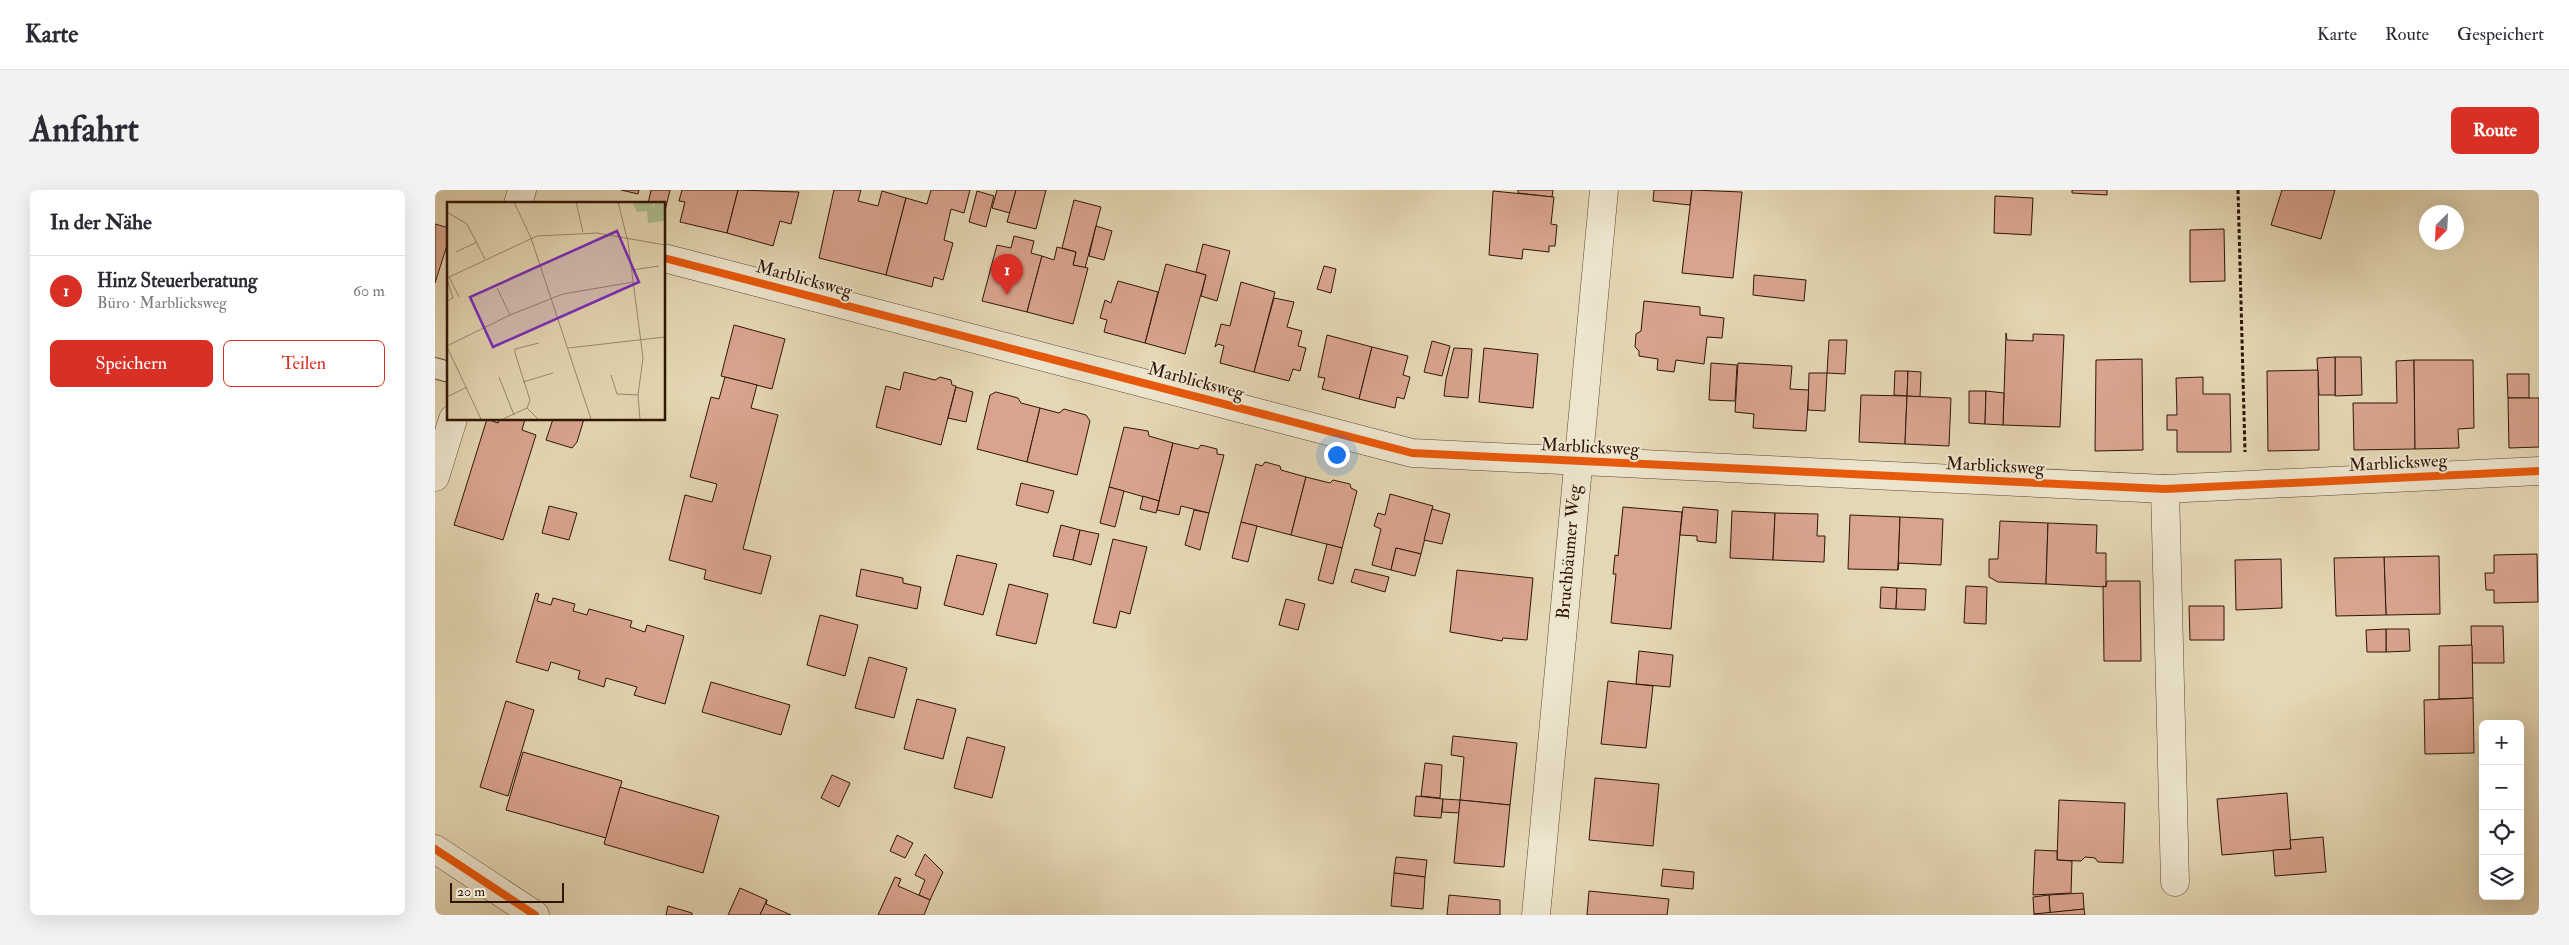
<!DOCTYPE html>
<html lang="de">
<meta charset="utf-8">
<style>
:root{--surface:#fff;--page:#f2f2f3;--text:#2b2b33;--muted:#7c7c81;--line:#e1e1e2;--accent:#d93025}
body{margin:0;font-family:"IM FELL Double Pica",serif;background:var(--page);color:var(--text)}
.controls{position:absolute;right:15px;bottom:15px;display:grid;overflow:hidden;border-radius:8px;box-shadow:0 5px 20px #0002}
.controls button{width:45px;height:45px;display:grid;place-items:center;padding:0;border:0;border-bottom:1px solid var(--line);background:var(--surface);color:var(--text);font:25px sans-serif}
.compass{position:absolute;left:1984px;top:15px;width:45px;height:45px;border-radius:50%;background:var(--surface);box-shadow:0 5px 20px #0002;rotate:204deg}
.scale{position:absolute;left:15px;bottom:12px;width:114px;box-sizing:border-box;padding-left:5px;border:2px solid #301506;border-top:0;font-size:14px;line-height:18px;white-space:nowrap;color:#301506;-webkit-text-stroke:4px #ede5ce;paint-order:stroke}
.you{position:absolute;left:901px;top:264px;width:18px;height:18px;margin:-12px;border:4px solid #fff;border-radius:50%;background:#1a73e8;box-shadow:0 0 0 8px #1a73e833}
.badge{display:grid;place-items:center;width:32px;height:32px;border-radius:50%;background:var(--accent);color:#fff;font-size:16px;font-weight:700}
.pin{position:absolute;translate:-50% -41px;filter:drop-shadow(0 1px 2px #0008)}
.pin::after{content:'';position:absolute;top:26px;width:18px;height:15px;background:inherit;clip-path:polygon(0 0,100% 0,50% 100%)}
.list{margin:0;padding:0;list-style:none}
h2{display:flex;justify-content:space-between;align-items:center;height:65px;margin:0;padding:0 20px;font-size:21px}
h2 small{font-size:16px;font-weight:400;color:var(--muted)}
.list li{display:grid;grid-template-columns:32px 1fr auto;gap:15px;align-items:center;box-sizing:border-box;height:70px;padding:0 20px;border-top:1px solid var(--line)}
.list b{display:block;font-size:19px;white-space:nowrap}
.list p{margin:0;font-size:16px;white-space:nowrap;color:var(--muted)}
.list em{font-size:16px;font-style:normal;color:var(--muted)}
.actions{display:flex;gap:10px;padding:15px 20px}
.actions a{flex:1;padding:11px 0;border:1px solid var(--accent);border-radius:8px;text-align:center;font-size:18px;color:var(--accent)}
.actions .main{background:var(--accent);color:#fff}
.icon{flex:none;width:28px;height:28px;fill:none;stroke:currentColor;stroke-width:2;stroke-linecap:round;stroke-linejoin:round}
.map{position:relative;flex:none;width:2104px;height:725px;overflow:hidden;border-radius:8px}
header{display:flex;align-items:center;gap:30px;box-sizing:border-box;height:70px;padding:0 25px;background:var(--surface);border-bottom:1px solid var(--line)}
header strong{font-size:24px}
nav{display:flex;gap:28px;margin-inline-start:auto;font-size:18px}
.intro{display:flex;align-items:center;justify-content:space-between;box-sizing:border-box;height:120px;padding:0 30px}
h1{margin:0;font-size:35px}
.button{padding:12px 22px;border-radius:8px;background:var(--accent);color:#fff;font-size:18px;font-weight:700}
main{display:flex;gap:30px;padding:0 30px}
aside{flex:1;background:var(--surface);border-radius:8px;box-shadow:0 5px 20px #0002}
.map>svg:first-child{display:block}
</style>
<header>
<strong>Karte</strong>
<nav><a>Karte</a><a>Route</a><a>Gespeichert</a></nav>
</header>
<div class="intro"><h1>Anfahrt</h1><a class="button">Route</a></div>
<main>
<aside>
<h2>In der Nähe<small></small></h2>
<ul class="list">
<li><span class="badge">1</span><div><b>Hinz Steuerberatung</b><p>Büro · Marblicksweg</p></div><em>60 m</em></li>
</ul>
<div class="actions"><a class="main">Speichern</a><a>Teilen</a></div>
</aside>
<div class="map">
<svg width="2104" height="725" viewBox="0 0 2104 725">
<rect width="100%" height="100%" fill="#e4d7b3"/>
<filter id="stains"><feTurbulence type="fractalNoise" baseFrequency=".004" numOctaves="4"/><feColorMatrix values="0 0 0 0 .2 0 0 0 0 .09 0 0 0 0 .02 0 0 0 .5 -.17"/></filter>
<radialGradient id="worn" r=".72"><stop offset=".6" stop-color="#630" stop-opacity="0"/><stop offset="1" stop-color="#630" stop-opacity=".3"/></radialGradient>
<g fill="#d9a48e" stroke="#301506">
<path d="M 186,0 L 204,0 L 203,4 Z"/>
<path d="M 216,0 L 235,0 L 229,25 L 229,14 L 213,14 Z"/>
<path d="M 247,0 L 303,0 L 292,43 L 245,32 L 250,12 L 244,11 Z"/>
<path d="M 303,0 L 364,2 L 356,34 L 345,31 L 338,56 L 292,43 Z"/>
<path d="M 399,0 L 426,0 L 423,11 L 443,16 L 447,1 L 471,8 L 451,85 L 384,68 Z"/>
<path d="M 496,0 L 535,0 L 529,23 L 516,19 L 509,50 L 518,53 L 508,90 L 499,87 L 497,97 L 451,85 L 471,8 L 492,14 Z"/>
<path d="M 562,0 L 581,0 L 575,23 L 557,18 Z"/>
<path d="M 581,0 L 611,0 L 601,39 L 572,32 Z"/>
<path d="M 1083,0 L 1118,0 L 1117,7 L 1083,3 Z"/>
<path d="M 1219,0 L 1257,0 L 1255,15 L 1218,11 Z"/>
<path d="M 1257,0 L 1307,2 L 1298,88 L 1247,83 Z"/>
<path d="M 1637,0 L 1672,0 L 1672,5 L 1637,3 Z"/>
<path d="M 1847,0 L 1900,0 L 1886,49 L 1836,35 Z"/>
<path d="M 542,1 L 559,6 L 551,37 L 534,32 Z"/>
<path d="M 1058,1 L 1119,7 L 1116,34 L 1122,35 L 1120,56 L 1114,56 L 1114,62 L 1088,59 L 1087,69 L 1054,65 Z"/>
<path d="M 1560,6 L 1598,8 L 1596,45 L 1559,43 Z"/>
<path d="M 639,10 L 666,17 L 650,78 L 638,75 L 641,62 L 627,58 Z"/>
<path d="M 0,34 L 14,38 L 14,49 L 0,93 Z"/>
<path d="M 661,36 L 677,41 L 669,70 L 654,66 Z"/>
<path d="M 1789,39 L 1790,91 L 1755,92 L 1755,40 Z"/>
<path d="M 579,46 L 599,51 L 596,63 L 607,66 L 592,122 L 547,111 L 562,55 L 576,58 Z"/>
<path d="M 768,54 L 795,61 L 782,111 L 766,106 L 771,85 L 761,82 Z"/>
<path d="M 622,57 L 641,62 L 638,75 L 653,78 L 638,134 L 592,122 L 607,66 L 619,70 Z"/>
<path d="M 731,74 L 771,85 L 750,164 L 710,153 Z"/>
<path d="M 889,76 L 901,79 L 896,103 L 882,99 Z"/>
<path d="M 1319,85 L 1371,90 L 1369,111 L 1318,105 Z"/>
<path d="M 683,91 L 723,102 L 710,153 L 669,142 L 672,130 L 665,128 L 670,110 L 676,113 Z"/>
<path d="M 806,92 L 840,102 L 819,182 L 785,173 L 789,156 L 783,154 L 780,157 L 786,134 L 795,136 Z"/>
<path d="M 839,108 L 859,112 L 852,137 L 867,141 L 863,156 L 871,158 L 865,181 L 858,179 L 854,191 L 819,182 Z"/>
<path d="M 1209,111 L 1265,117 L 1265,125 L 1289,128 L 1287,148 L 1272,147 L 1269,174 L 1241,170 L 1239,182 L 1222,180 L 1223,169 L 1204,166 L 1204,161 L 1200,157 L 1201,144 L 1206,141 Z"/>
<path d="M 299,135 L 350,149 L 337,199 L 286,186 Z"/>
<path d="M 1571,143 L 1572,150 L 1598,151 L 1598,144 L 1629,145 L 1625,237 L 1568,235 Z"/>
<path d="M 892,145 L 937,157 L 924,209 L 887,199 L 890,188 L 883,187 Z"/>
<path d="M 1394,150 L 1412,150 L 1410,184 L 1392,183 Z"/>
<path d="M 997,151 L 1015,156 L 1007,186 L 989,182 Z"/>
<path d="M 937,157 L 973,166 L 968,185 L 975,187 L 969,209 L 962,207 L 960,218 L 924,209 Z"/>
<path d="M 1019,158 L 1037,159 L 1033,208 L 1009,206 L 1011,189 Z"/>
<path d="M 1049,158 L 1103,164 L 1098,218 L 1044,212 Z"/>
<path d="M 1900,167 L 1926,167 L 1927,205 L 1900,206 Z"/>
<path d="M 1900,167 L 1900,205 L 1884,205 L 1882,168 Z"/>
<path d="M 1707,169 L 1708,260 L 1660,261 L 1661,170 Z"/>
<path d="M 1979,170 L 1980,259 L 1919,260 L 1918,213 L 1962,213 L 1961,171 Z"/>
<path d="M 1979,170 L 2038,170 L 2039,238 L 2023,239 L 2024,258 L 1980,259 Z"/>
<path d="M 1276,173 L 1302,175 L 1300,211 L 1274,210 Z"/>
<path d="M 1303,173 L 1357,176 L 1355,199 L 1374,200 L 1371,241 L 1318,238 L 1319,224 L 1300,222 Z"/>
<path d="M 1883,180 L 1884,260 L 1833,261 L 1832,181 Z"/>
<path d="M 1460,181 L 1473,181 L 1472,206 L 1459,205 Z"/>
<path d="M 1473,181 L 1486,182 L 1485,207 L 1472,206 Z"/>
<path d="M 469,182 L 500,190 L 505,187 L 516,190 L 517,195 L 521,196 L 506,255 L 441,237 L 451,196 L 465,200 Z"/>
<path d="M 1374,183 L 1392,183 L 1390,221 L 1373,220 Z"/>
<path d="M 2072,184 L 2094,184 L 2094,208 L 2073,208 Z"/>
<path d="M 290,187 L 322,195 L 316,218 L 343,225 L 308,359 L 336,366 L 326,404 L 269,389 L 271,380 L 234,370 L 250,305 L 277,312 L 282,294 L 255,287 L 276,207 L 284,209 Z"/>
<path d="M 1768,187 L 1768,204 L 1795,204 L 1796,262 L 1742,262 L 1742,240 L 1732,240 L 1732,225 L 1742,225 L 1741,188 Z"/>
<path d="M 521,197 L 538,202 L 531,232 L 513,228 Z"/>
<path d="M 1534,201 L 1551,201 L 1550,234 L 1534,233 Z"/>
<path d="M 1551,201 L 1569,203 L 1568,235 L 1550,234 Z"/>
<path d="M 561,202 L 583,208 L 586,213 L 605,218 L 592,272 L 542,259 L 555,205 Z"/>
<path d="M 1426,205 L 1472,206 L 1470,254 L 1424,252 Z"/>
<path d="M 1472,206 L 1516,208 L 1514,256 L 1470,254 Z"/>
<path d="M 2073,208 L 2104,208 L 2104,257 L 2074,258 Z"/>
<path d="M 605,218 L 624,223 L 629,219 L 651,225 L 655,231 L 642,285 L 592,272 Z"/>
<path d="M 52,229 L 63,233 L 64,229 L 90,229 L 87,240 L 101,245 L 68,350 L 19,335 Z"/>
<path d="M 118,229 L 149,229 L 142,252 L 137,258 L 111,250 Z"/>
<path d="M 689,237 L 713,241 L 714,246 L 738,253 L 724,311 L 674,297 Z"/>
<path d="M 738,253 L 763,259 L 766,255 L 782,259 L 782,264 L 789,265 L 774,323 L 746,316 L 744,325 L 722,320 Z"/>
<path d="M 830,272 L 845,276 L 846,280 L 871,287 L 856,345 L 806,332 L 821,274 L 827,276 Z"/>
<path d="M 871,287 L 895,293 L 898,290 L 915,294 L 916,298 L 922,301 L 907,358 L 856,345 Z"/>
<path d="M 586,293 L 619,301 L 613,323 L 581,315 Z"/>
<path d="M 674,297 L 689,301 L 680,337 L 665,333 Z"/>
<path d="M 955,304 L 998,316 L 986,364 L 961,358 L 956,380 L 937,375 L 946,339 L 939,336 L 943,323 L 950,325 Z"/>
<path d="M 708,306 L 724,311 L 721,323 L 705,319 Z"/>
<path d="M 114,316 L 142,323 L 134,350 L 107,343 Z"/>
<path d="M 1188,317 L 1247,322 L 1236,439 L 1176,433 L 1181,384 L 1178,384 L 1180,365 L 1183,366 Z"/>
<path d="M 1248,317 L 1283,320 L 1281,353 L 1262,351 L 1262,346 L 1245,345 Z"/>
<path d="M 997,319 L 1015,324 L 1007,354 L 989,350 Z"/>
<path d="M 759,320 L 774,323 L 765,360 L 750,355 Z"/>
<path d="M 1297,321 L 1340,323 L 1338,370 L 1295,368 Z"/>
<path d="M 1340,323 L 1383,324 L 1382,346 L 1390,346 L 1389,372 L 1338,370 Z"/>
<path d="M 1415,325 L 1465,327 L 1463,380 L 1413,379 Z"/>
<path d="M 1465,327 L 1508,329 L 1506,375 L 1464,373 L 1463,380 Z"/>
<path d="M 1565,331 L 1613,333 L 1611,394 L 1563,392 L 1554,387 L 1554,369 L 1563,369 Z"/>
<path d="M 806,332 L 822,336 L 813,372 L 797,368 Z"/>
<path d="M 1613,333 L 1662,335 L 1661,363 L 1671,363 L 1671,397 L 1611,394 Z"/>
<path d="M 626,335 L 645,340 L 638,370 L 618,366 Z"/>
<path d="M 645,340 L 664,344 L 656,375 L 638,370 Z"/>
<path d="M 678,349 L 712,357 L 695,424 L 685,421 L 681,438 L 658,433 Z"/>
<path d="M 892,354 L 907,358 L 898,394 L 883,390 Z"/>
<path d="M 961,358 L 986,364 L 980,386 L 956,380 Z"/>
<path d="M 2102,364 L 2103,412 L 2059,413 L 2059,400 L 2051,400 L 2050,383 L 2059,383 L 2059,365 Z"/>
<path d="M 522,365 L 562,374 L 548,425 L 509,415 Z"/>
<path d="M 2004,366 L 2005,424 L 1951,425 L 1949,367 Z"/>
<path d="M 1949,367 L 1951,425 L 1901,426 L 1899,368 Z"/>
<path d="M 1846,369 L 1847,418 L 1801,420 L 1800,370 Z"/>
<path d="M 426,379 L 468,388 L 468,393 L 486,397 L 482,419 L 421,406 Z"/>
<path d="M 920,379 L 954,387 L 950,402 L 916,392 Z"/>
<path d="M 1022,380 L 1098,388 L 1092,450 L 1068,448 L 1067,451 L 1015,442 Z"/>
<path d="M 1672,391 L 1705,391 L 1706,471 L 1669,471 L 1668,396 L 1671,397 Z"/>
<path d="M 574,394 L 613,404 L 601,454 L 561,445 Z"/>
<path d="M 1531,396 L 1552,397 L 1551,434 L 1529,433 Z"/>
<path d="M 1446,397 L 1462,398 L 1461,419 L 1445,418 Z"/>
<path d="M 1462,398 L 1491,399 L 1490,420 L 1461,419 Z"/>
<path d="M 101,403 L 104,404 L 102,411 L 116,415 L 118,408 L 140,414 L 138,421 L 152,425 L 154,419 L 197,431 L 195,437 L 210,442 L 212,435 L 249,446 L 230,514 L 199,505 L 202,497 L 171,488 L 169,497 L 143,489 L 145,481 L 116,472 L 113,481 L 81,472 Z"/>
<path d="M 851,409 L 870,414 L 863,440 L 844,435 Z"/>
<path d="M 1754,416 L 1789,416 L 1789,450 L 1755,450 Z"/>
<path d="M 385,425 L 423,435 L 410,486 L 372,475 Z"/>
<path d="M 2036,436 L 2068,436 L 2069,473 L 2037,473 Z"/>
<path d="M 1951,439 L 1974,439 L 1975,461 L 1951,462 Z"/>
<path d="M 1951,439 L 1951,462 L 1932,462 L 1931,440 Z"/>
<path d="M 2037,455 L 2038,508 L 2004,509 L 2004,456 Z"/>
<path d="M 1204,461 L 1238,465 L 1235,497 L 1201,494 Z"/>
<path d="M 434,467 L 472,478 L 459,528 L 420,518 Z"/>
<path d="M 1173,491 L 1218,496 L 1211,558 L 1166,554 Z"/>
<path d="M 276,492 L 355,515 L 346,545 L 267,522 Z"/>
<path d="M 2038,508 L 2039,563 L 1990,564 L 1989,510 Z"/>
<path d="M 482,509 L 521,519 L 508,569 L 469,559 Z"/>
<path d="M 71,511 L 99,520 L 73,606 L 45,597 Z"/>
<path d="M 1018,546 L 1082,553 L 1075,615 L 1025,610 L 1029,567 L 1016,565 Z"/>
<path d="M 532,547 L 570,557 L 557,608 L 519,598 Z"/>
<path d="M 88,562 L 187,591 L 171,648 L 71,620 Z"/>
<path d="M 990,573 L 1007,575 L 1005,608 L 986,606 Z"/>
<path d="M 397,585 L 415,593 L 404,617 L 386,608 Z"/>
<path d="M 1160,588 L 1224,594 L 1218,656 L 1154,650 Z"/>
<path d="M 185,597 L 284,626 L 268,683 L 169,654 Z"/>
<path d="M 1852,603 L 1856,659 L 1787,665 L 1782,609 Z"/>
<path d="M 981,606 L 1008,609 L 1006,628 L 979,626 Z"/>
<path d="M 1008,609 L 1025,610 L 1024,623 L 1007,622 Z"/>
<path d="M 1025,610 L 1075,615 L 1069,677 L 1019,673 Z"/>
<path d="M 1624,610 L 1690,613 L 1688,673 L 1663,672 L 1660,668 L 1650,667 L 1646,671 L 1622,670 Z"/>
<path d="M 462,645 L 478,653 L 470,668 L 455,661 Z"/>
<path d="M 1888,647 L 1891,682 L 1840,686 L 1838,660 L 1856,659 L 1855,650 Z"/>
<path d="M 1600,660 L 1622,661 L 1622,670 L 1637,671 L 1636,703 L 1598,705 Z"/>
<path d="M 490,664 L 508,682 L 495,710 L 484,705 L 490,690 L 480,685 Z"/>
<path d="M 961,667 L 992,670 L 990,687 L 959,683 Z"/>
<path d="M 1228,679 L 1259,682 L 1258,699 L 1226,696 Z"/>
<path d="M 959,683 L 990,687 L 988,719 L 956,716 Z"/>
<path d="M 460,687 L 466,689 L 463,696 L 495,710 L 489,725 L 443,725 Z"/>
<path d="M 305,698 L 332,710 L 325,725 L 293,725 Z"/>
<path d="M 1154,701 L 1234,709 L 1232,725 L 1152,725 Z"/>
<path d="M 1648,703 L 1649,719 L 1615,723 L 1614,705 Z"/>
<path d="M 1014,705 L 1065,710 L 1065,725 L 1012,725 Z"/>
<path d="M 1614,705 L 1615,723 L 1599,724 L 1598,707 Z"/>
<path d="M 332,710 L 331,714 L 356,725 L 325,725 Z"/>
<path d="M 233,716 L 257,723 L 257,725 L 231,725 Z"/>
<path d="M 1649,719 L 1650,725 L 1599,725 L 1599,724 Z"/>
</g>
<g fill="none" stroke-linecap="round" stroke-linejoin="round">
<defs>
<path id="lane" d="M 0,178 L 14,182"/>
<g id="street">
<path d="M 83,14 L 87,0"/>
<path d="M 229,68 L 977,263 L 1730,299 L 2104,281"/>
<path d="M 0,287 L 18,229"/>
<path d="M 1730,299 L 1740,692"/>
<path d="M 0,659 L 100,725"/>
<path d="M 1101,725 L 1169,0"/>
</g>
</defs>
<use href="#lane" stroke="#5d4631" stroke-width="22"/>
<use href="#street" stroke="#5d4631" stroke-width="29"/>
<path stroke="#301506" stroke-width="3" stroke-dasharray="4 2.5" stroke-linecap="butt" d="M 1803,0 L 1810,262"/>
<use href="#lane" stroke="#ede5ce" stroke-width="20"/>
<use href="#street" stroke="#ede5ce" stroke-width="28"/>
<defs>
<g id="cycleway">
<path d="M 229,68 L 977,263 L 1730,299 L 2104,281"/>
<path d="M 0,659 L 100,725"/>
</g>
</defs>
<use href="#cycleway" stroke="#ede5ce" stroke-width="11"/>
<use href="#cycleway" stroke="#e8590c" stroke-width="8"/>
</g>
<g text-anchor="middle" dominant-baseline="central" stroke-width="4" stroke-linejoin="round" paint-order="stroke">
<g font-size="18" fill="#301506" stroke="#ede5ce">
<text transform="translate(369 89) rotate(15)">Marblicksweg</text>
<text transform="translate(761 191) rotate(15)">Marblicksweg</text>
<text transform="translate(1155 257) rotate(3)">Marblicksweg</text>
<text transform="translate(1963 273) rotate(-3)">Marblicksweg</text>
<text transform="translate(1560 276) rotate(3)">Marblicksweg</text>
<text transform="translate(1134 362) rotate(-85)">Bruchbäumer Weg</text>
</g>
</g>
<g transform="translate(12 12)">
<rect width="218" height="218" fill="#e4d7b3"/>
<path d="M 185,0 L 206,0 L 206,9 L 207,0 L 217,0 L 217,19 L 201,21 L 200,9 L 190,10 Z" fill="#aebf91"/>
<path fill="none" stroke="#9c896e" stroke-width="1" d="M 67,0 L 84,36 L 144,217M 129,0 L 136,30M 171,0 L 181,40 L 196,156 L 191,193 L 193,217M 0,10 L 20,22 L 38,57M 9,50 L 30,40M 185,68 L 212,64M 2,75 L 12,95M 0,76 L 90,34 L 150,31 L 218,43M 0,77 L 6,96 L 0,99M 50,86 L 63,113M 0,144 L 63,113 L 116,92 L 186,80M 0,145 L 34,217M 121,146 L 218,135M 164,173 L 170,192 L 191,193M 52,175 L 67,213M 76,180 L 106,171M 0,195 L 20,185M 56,217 L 80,206M 91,217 L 80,206 L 83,198 L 68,151 L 68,147 L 92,141"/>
<path fill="#7b2cbf" fill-opacity="0.15" stroke="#7b2cbf" stroke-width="2.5" d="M 170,29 L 192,80 L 46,145 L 23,95 Z"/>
<rect width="218" height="218" fill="none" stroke="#301506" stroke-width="2.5"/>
</g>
<rect width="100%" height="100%" filter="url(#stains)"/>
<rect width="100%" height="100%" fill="url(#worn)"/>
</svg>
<div class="controls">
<button>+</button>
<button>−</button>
<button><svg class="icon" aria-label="locate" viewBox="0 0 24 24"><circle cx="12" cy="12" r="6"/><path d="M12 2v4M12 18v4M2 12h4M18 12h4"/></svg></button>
<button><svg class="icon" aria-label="layers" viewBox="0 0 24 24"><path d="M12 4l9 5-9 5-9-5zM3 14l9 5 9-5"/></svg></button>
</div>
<svg class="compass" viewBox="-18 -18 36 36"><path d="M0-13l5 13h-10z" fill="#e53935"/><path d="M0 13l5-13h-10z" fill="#7c7c81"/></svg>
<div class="scale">20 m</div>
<div class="you"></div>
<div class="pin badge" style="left:572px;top:105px">1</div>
</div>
</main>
